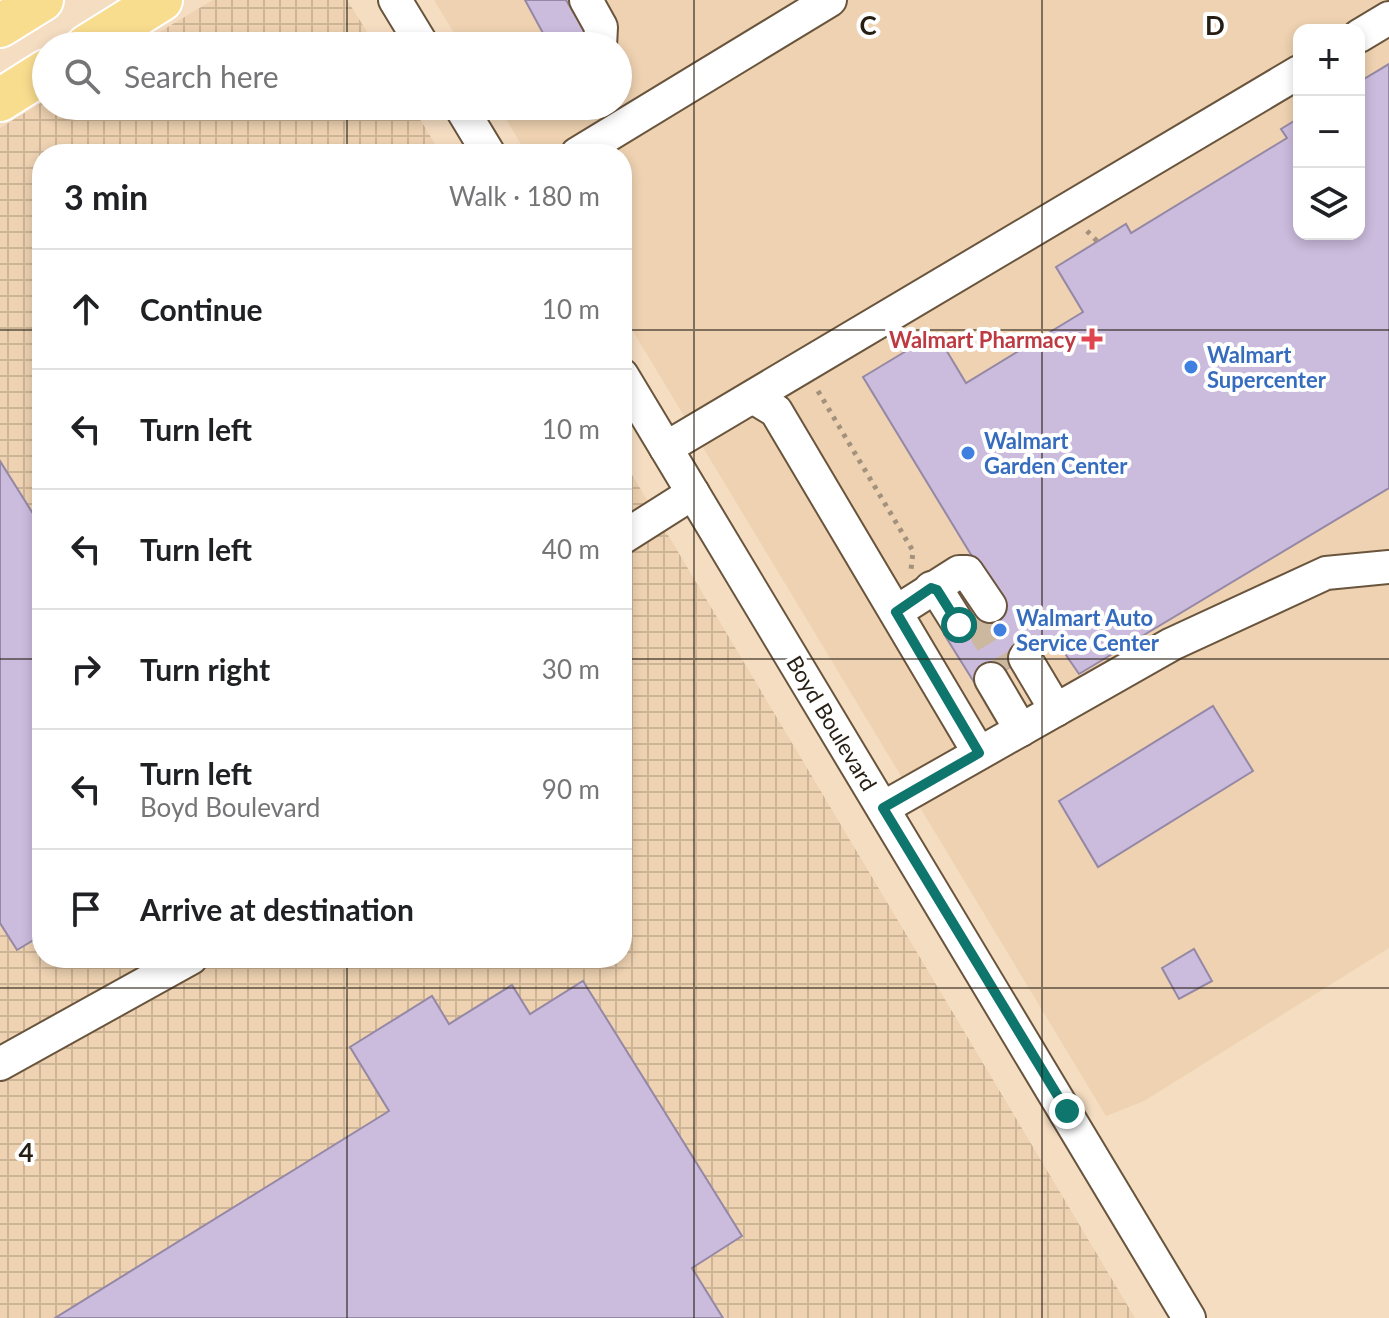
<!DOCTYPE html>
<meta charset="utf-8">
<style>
:root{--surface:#fff;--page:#f6f6f6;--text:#202124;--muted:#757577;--line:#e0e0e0}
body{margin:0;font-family:Lato,sans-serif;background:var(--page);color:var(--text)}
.controls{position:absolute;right:24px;top:24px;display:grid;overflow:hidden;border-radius:16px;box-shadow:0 4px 12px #0003}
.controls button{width:72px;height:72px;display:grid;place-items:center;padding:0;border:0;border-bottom:2px solid var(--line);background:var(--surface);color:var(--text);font:40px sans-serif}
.stop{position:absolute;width:24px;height:24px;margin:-18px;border:6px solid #0f766e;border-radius:50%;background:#fff}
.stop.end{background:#0f766e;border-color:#fff;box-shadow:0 2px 8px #0008}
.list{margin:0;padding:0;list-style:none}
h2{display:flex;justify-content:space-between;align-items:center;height:104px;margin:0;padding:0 32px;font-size:34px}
h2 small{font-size:26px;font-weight:400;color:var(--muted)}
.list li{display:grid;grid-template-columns:52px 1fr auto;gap:24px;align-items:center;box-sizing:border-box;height:120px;padding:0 32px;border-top:2px solid var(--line)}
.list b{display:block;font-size:30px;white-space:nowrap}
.list p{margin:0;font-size:26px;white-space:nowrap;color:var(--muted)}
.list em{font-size:26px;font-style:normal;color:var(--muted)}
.icon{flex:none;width:44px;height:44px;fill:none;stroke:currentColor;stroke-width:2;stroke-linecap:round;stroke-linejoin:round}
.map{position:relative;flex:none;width:1389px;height:1318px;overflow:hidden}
.search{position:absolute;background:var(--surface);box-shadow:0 4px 12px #0003;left:32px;top:32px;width:600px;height:88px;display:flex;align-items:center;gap:20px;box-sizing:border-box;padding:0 28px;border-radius:44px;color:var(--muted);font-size:30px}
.panel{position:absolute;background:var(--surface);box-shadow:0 4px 12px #0003;left:32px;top:144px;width:600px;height:824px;border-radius:32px}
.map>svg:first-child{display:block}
</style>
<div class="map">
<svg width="1389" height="1318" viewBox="0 0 1389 1318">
<defs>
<pattern id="industrial-grid" width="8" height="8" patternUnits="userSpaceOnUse" patternTransform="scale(2)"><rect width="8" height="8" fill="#eed2b1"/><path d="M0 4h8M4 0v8" fill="none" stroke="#ccb497"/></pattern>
</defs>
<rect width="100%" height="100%" fill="#f5ddc2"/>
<path fill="#eed2b1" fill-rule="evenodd" d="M 434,0 L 1389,0 L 1389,948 L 1144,1101 L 1106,1116 L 622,313 L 622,154 L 527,154 L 498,106 L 618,106 L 618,46 L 462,46 ZM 1299,30 L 1359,30 L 1359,234 L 1299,234 Z"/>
<g fill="url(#industrial-grid)">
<path d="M 213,0 L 347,0 L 376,46 L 136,46 Z"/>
<path d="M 46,100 L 46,106 L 412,106 L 441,154 L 42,154 L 42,958 L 622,958 L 622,458 L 1135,1318 L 0,1318 L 0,128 Z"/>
</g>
<g fill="#cbbbdd" stroke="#9588a5" stroke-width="2">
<path d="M 525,0 L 566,0 L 586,33 L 562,46 L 550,46 Z"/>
<path d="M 1389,64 L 1389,488 L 1079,674 L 1055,639 L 977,687 L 944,634 L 993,604 L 987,581 L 863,377 L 936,333 L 966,383 L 1083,312 L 1056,267 L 1126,224 L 1131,233 L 1287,138 L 1281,129 L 1299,118 L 1299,234 L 1359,234 L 1359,82 Z"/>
<path d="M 0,461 L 42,528 L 42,935 L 17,950 L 0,923 Z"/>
<path d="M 1213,706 L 1253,771 L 1098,867 L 1059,801 Z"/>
<path d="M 1194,949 L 1212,981 L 1179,999 L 1162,968 Z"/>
<path d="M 583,981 L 742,1236 L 692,1268 L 723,1318 L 55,1318 L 389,1111 L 350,1047 L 432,996 L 449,1024 L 512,985 L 530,1014 Z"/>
</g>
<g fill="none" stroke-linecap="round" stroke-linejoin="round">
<path stroke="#ccb79f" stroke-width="32" stroke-dasharray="32 16" stroke-linecap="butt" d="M 975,615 L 1007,669"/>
<defs>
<g id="minor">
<path d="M 395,0 L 423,46"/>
<path d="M 586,0 L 601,27 L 600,46"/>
<path d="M 1359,36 L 1389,18"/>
<path d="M 460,106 L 489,154"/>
<path d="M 577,154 L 830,0"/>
<path d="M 622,375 L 1189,1318"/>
<path d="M 753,397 L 776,411 L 979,753"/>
<path d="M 666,448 L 1299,72"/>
<path d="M 622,538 L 693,493"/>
<path d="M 931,588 L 937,590 L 959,625"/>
<path d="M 896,612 L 959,572 L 967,572 L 990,606"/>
<path d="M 1025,658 L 1056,710"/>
<path d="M 991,679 L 1021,730"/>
<path d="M 883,808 L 1172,644 L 1326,573 L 1389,567"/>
<path d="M 0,1064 L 191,958"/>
</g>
<g id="major">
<path d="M 0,26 L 42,0"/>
<path d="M 87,46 L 161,0"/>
<path d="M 0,100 L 46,71"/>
</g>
</defs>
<use href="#minor" stroke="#69553d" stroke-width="36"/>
<use href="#major" stroke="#fff" stroke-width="46"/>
<g stroke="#a2917c" stroke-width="5" stroke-dasharray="4 6" stroke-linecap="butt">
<path d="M 1087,231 L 1098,242"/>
<path d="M 818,391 L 913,551 L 911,570"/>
</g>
<use href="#minor" stroke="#fff" stroke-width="32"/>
<use href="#major" stroke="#f9dd8f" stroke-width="42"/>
</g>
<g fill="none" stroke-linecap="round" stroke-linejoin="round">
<path stroke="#0f766e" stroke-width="10" d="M 959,625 L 937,590 L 931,588 L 896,612 L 979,753 L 883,808 L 1067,1111"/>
</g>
<path fill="none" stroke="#261e13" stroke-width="2" stroke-opacity="0.55" d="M 347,0 L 347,46M 694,0 L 694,1318M 1042,0 L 1042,1318M 347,106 L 347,154M 0,330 L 42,330M 622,330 L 1389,330M 0,659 L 42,659M 622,659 L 1389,659M 347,958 L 347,1318M 0,988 L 1389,988"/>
<path fill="#e0444e" stroke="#fff" stroke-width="3" d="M1088 327h8v8h8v8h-8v8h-8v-8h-8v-8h8z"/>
<g fill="#3f7fe0" stroke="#fff" stroke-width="3">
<circle cx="1191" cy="367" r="8"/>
<circle cx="968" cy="453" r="8"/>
<circle cx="1000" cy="630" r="8"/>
</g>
<g text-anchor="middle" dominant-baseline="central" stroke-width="8" stroke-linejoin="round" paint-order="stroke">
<g font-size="22" font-weight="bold" fill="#be3a42" stroke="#fff" text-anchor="end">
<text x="1076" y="339">Walmart Pharmacy</text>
</g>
<g font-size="22" font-weight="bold" fill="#366cbe" stroke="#fff" text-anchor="start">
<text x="1207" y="354">Walmart<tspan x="1207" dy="25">Supercenter</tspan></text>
<text x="984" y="440">Walmart<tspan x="984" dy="25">Garden Center</tspan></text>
<text x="1016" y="617">Walmart Auto<tspan x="1016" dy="25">Service Center</tspan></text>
</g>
<g font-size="22" fill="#261e13" stroke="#fff">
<text transform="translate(832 723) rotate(59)">Boyd Boulevard</text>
</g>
</g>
<g font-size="26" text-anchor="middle" font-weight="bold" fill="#261e13" stroke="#fff" stroke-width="8" stroke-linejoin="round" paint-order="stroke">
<text x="868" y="35">C</text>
<text x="1215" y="35">D</text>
<text x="26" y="1162">4</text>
</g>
</svg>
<div class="controls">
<button>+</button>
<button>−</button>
<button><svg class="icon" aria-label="layers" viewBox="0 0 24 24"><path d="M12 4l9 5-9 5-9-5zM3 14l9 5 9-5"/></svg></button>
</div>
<div class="stop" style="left:959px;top:625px"></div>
<div class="stop end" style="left:1067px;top:1111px"></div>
<div class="search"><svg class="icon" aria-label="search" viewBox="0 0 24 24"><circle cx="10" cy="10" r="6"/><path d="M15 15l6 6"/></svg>Search here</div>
<section class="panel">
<h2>3 min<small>Walk · 180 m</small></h2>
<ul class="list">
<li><svg class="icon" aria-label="ahead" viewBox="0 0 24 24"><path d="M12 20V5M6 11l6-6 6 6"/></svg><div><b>Continue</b></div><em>10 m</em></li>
<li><svg class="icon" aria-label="left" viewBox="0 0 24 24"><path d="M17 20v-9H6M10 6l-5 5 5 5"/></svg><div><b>Turn left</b></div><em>10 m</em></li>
<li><svg class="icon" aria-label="left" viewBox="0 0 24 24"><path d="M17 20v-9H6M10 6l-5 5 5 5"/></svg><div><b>Turn left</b></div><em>40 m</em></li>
<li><svg class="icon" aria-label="right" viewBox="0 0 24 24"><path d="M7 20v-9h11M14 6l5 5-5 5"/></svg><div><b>Turn right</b></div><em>30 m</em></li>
<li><svg class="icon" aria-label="left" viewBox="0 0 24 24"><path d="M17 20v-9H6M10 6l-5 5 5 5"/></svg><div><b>Turn left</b><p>Boyd Boulevard</p></div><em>90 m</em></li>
<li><svg class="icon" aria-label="arrive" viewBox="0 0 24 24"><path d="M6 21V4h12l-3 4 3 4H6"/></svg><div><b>Arrive at destination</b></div></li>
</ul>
</section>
</div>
